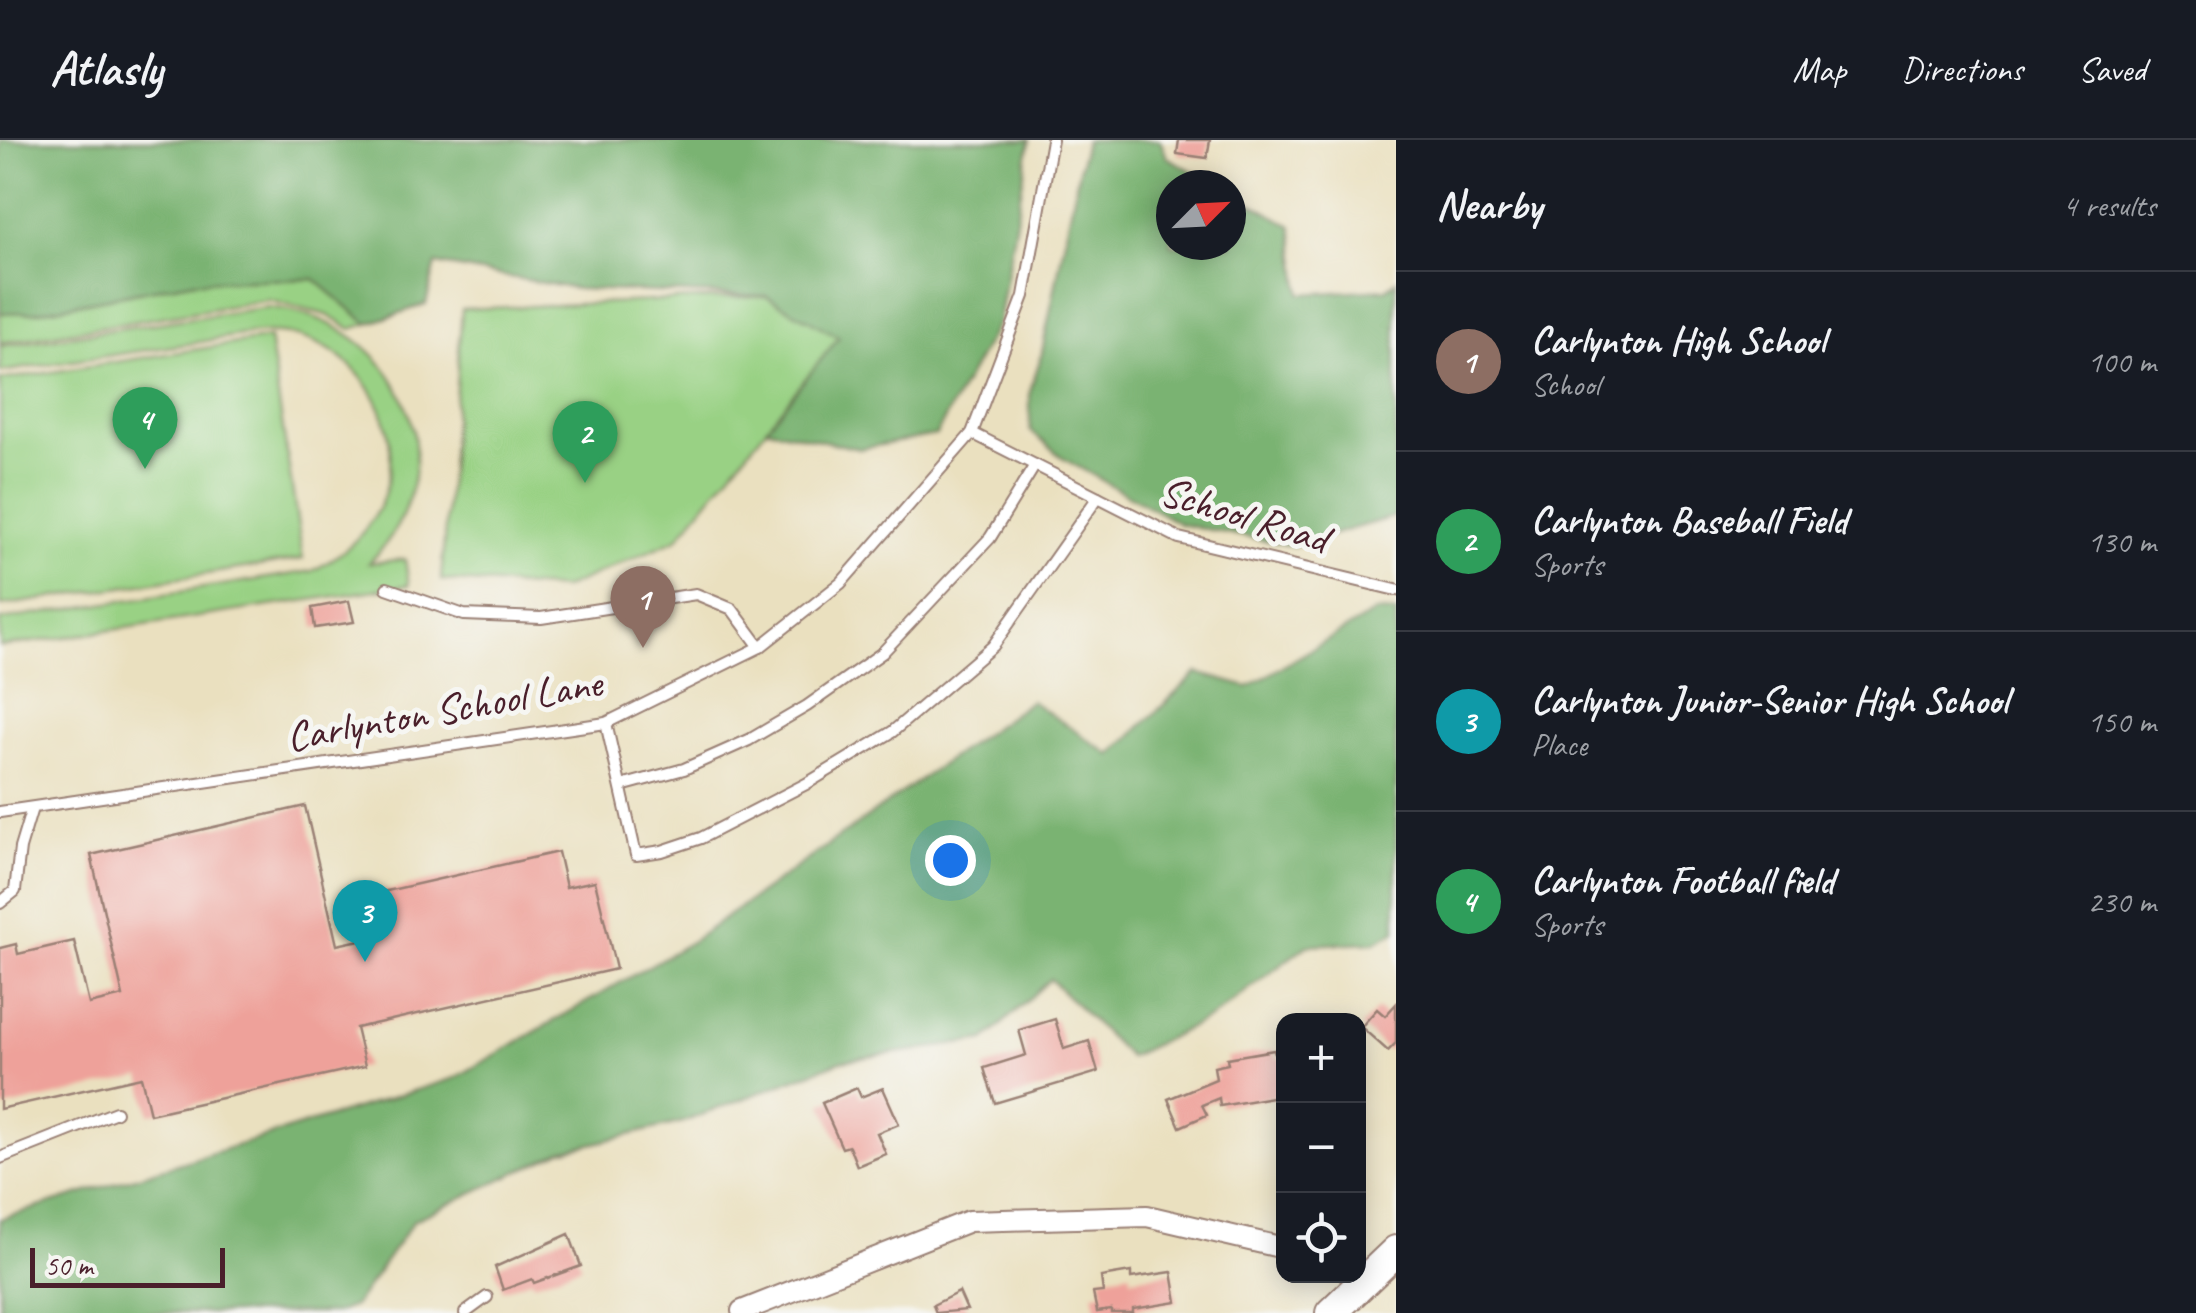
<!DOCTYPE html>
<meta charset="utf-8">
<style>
:root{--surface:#171b24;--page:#242831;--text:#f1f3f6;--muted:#9ea1a6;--line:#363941;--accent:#0b8043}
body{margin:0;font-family:Caveat,sans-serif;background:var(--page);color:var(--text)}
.controls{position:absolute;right:30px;bottom:30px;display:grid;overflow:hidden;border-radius:20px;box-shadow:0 5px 25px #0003}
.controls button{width:90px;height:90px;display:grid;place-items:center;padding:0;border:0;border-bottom:2px solid var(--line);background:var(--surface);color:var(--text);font:50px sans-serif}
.compass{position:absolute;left:1156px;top:30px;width:90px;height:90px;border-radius:50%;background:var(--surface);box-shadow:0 5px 25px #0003;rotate:66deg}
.scale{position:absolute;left:30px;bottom:25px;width:195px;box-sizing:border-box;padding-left:10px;border:5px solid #4a1f2b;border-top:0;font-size:28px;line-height:35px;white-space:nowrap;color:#4a1f2b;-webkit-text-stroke:8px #f6f6f2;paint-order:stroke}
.you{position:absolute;left:950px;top:720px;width:35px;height:35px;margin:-25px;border:8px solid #fff;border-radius:50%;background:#1a73e8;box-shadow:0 0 0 15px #1a73e833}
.badge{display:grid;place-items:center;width:65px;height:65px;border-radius:50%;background:var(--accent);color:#fff;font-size:32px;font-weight:700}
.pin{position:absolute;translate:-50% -82px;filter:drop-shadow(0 2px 5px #0008)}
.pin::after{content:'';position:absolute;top:52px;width:35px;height:30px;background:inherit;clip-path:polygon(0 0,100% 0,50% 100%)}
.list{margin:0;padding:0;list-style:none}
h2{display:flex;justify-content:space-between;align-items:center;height:130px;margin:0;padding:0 40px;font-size:42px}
h2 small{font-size:32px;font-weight:400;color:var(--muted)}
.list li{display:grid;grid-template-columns:65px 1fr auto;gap:30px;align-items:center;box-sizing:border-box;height:180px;padding:0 40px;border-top:2px solid var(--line)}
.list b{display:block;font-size:38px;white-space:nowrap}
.list p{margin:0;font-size:32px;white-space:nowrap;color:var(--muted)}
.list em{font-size:32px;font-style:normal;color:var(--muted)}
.icon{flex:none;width:55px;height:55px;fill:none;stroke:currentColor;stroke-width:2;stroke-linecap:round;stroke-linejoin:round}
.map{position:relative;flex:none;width:1396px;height:1173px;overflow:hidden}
header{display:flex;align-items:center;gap:60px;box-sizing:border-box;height:140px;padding:0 50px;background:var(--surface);border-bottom:2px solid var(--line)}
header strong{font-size:48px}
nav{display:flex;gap:55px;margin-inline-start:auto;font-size:35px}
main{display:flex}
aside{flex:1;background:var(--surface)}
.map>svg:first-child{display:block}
</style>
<header>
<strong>Atlasly</strong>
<nav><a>Map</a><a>Directions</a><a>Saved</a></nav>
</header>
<main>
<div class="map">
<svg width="1396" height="1173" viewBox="0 0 1396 1173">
<rect width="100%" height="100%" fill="#f6f6f2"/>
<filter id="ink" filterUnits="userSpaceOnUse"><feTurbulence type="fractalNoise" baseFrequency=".01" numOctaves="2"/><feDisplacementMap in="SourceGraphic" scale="20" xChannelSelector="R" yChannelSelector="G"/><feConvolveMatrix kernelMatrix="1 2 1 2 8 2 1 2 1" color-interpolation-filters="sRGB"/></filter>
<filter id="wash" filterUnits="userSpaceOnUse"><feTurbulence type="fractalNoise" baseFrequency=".0048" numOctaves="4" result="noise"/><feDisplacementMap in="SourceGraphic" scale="40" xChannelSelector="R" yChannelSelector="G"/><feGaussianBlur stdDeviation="2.25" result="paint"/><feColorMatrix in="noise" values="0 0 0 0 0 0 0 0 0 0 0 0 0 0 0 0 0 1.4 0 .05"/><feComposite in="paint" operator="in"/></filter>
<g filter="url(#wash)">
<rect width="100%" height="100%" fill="#eae0bf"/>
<g fill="#99d184" stroke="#727858" stroke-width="2.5">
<path d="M 315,139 L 368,184 L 351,189 L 327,175 L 268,160 L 0,203 L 0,173 L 35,172 L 195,141 Z"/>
<path d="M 766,156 L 840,197 L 677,399 L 563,449 L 441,440 L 462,169 Z"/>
<path d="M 268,167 C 401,179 466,324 369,423 L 405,419 L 409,445 L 0,507 L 0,480 L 312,431 C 354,410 386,375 390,326 C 395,264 349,204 287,194 C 255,189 221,199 189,204 C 126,213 63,222 0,232 L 0,206 Z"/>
<path d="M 269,198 L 303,419 L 0,466 L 0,240 Z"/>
</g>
<g fill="#7ab372" stroke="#62694e" stroke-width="2.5">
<path d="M 0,0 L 1030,0 L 998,182 L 936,295 L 859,309 L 766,288 L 839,197 L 766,156 L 577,149 L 436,124 L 426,164 L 368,184 L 314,139 L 195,141 L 35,172 L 0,173 Z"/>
<path d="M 1085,0 L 1160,0 L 1167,17 L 1218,45 L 1171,45 L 1171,105 L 1231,105 L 1231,52 L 1292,86 L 1301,154 L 1387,149 L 1396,140 L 1396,376 L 1293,406 L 1180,384 L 1064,319 L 1030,291 L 1030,251 L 1041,217 Z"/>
<path d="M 1375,472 L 1396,473 L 1396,791 L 1375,802 L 1307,805 L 1212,877 L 1129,917 L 1050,839 L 985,900 L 841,921 L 683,982 L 562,1011 L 414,1080 L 354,1166 L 336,1173 L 0,1173 L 0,1079 L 455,938 L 694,800 L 1031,561 L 1111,615 L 1197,533 L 1248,547 Z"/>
</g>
<g id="blocks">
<g fill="#eea19a">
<path d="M 1179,0 L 1210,0 L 1207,18 L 1177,14 Z"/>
<path d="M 349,461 L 354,482 L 315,488 L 312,468 Z"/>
<path d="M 305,666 L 337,805 L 374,797 L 365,756 L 558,712 L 566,747 L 595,741 L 616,829 L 356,888 L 365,926 L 150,974 L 141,937 L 0,969 L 0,808 L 16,804 L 18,814 L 74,801 L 89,864 L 123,856 L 91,715 Z"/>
<path d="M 1396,864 L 1396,903 L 1388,911 L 1361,887 L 1377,869 L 1385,876 Z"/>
<path d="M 1055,879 L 1064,909 L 1089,901 L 1098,932 L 995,963 L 984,928 L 1026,915 L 1019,890 Z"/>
<path d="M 1274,910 L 1276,919 L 1284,917 L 1284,955 L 1220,966 L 1219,958 L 1202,965 L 1207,975 L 1180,987 L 1168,959 L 1216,939 L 1214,927 L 1228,924 L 1227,918 Z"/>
<path d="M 857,948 L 861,957 L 883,948 L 899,984 L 877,993 L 886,1014 L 857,1026 L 849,1006 L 842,1008 L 822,963 Z"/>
<path d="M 569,1094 L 581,1126 L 534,1143 L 532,1139 L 503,1150 L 495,1127 Z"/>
<path d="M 1131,1132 L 1131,1138 L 1172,1132 L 1177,1162 L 1133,1169 L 1133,1173 L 1111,1173 L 1111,1170 L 1097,1172 L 1093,1153 L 1103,1152 L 1101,1137 Z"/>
<path d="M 959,1152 L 967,1170 L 936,1173 L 933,1165 Z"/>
</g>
</g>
</g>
<g filter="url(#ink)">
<use href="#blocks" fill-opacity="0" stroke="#9a8075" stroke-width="2.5"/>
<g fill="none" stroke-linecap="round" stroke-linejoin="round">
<defs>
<g id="lane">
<path d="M 972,293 L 1179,398 L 1396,450"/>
<path d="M 387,448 L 464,475 L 541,478 L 696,454 L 732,469 L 760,507"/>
<path d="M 606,583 L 636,715 L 662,711 L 701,698 L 806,644 L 892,592 L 993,506 L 1098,357"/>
<path d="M 621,646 L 684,629 L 749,600 L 807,566 L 882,513 L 990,398 L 1035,325"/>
<path d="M 0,672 L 606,583 L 760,507 L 841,443 L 972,293 L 1024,156 L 1052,0"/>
<path d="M 0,763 L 15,751 L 20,708 L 32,668"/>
<path d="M 0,1018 L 116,972"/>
<path d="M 465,1173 L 487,1157"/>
</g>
<path id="street" d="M 742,1171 L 969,1081 L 1147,1076 L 1284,1108"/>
<path id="secondary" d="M 1331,1173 L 1396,1111"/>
</defs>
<use href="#lane" stroke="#9a8075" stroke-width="14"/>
<use href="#street" stroke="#9a8075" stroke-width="24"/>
<use href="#secondary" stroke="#9a8075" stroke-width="34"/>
<use href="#lane" stroke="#fff" stroke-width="10"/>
<use href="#street" stroke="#fff" stroke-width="20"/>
<use href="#secondary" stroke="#fff" stroke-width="30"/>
</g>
</g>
<g text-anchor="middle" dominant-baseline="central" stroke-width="10" stroke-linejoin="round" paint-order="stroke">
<g font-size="42" fill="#4a1f2b" stroke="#f6f6f2">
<text transform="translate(1244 375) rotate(17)">School Road</text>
<text transform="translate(444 570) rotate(-10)">Carlynton School Lane</text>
</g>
</g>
</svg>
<div class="controls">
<button>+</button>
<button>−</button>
<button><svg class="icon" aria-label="locate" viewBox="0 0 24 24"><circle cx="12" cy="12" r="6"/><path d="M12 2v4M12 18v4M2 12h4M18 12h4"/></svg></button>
</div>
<svg class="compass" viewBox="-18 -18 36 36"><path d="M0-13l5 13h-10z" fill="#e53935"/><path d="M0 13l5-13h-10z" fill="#9ea1a6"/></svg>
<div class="scale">50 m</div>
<div class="you"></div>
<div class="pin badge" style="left:643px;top:508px;background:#8d6e63">1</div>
<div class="pin badge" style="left:585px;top:343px;background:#2e9e5b">2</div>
<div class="pin badge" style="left:365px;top:822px;background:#0f9aa8">3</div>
<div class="pin badge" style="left:145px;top:329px;background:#2e9e5b">4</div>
</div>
<aside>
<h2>Nearby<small>4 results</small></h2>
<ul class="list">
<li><span class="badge" style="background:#8d6e63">1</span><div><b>Carlynton High School</b><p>School</p></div><em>100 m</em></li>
<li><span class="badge" style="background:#2e9e5b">2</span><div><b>Carlynton Baseball Field</b><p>Sports</p></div><em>130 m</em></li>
<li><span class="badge" style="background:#0f9aa8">3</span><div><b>Carlynton Junior-Senior High School</b><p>Place</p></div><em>150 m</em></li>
<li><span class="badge" style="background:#2e9e5b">4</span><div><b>Carlynton Football field</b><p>Sports</p></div><em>230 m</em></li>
</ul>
</aside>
</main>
